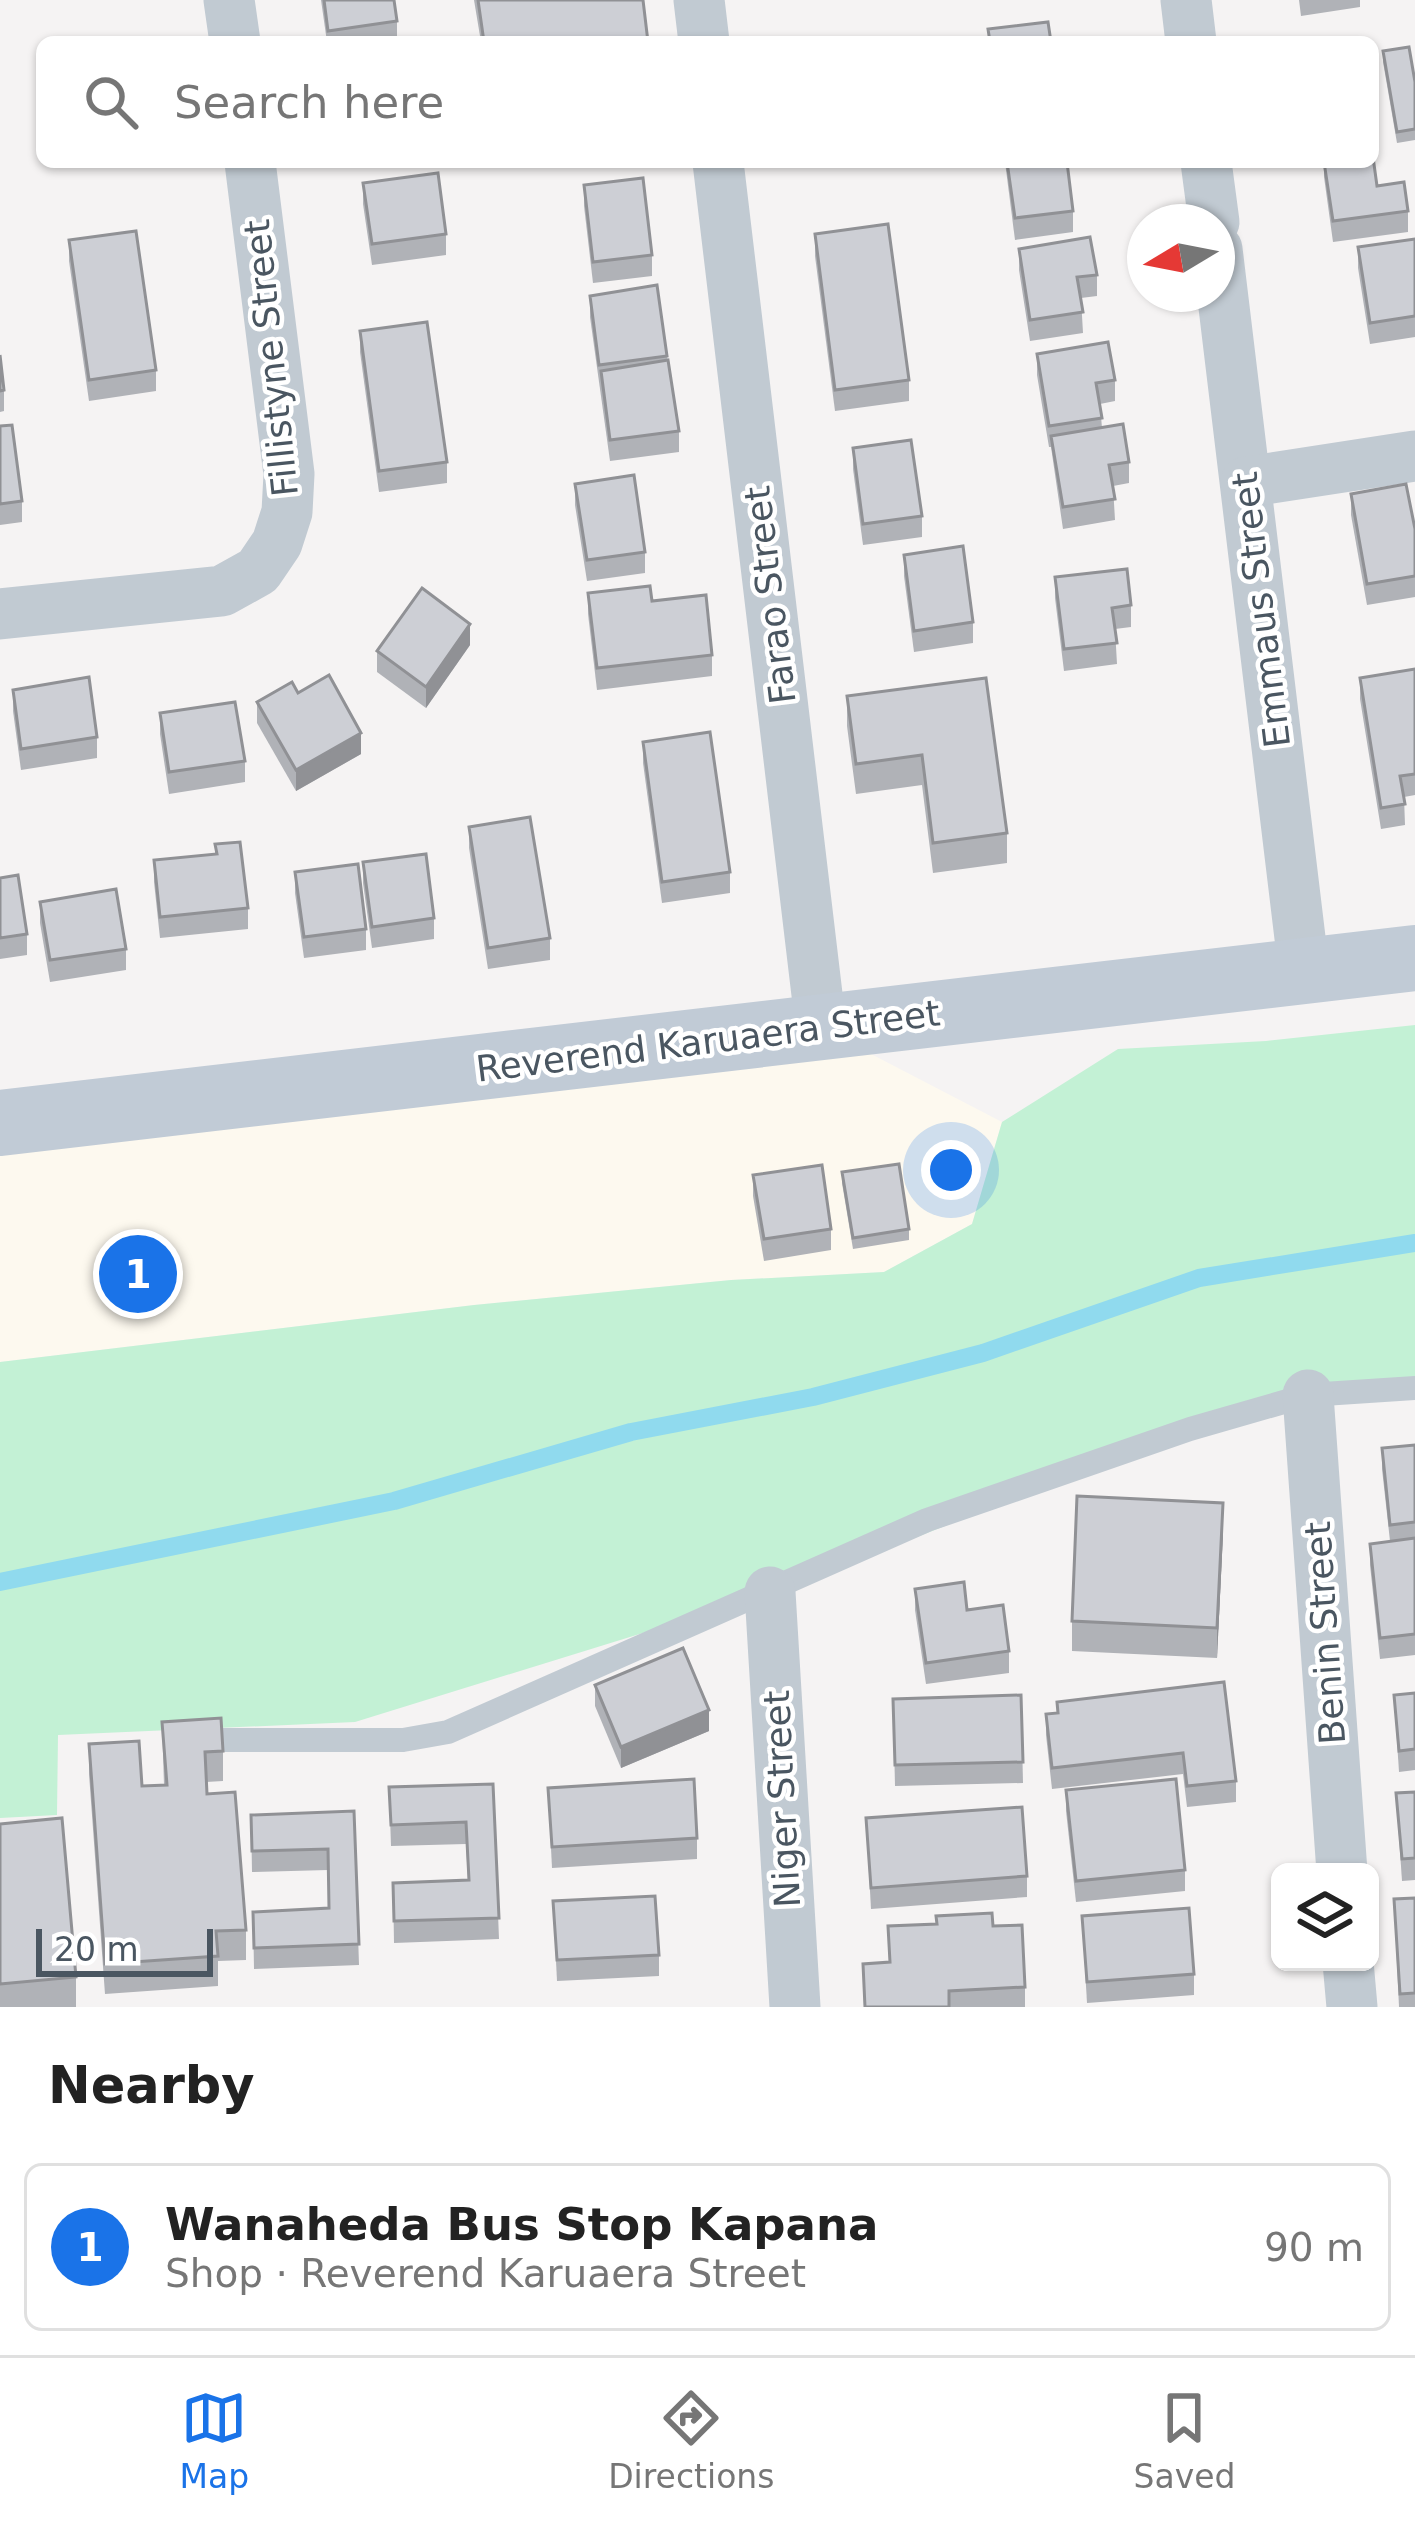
<!DOCTYPE html>
<meta charset="utf-8">
<style>
:root{--surface:#fff;--page:#f2f2f2;--text:#222;--muted:#767676;--line:#e0e0e0;--accent:#1a73e8}
body{margin:0;font-family:"DejaVu Sans",sans-serif;background:var(--page);color:var(--text)}
.controls{position:absolute;right:36px;bottom:36px;display:grid;overflow:hidden;border-radius:18px;box-shadow:0 3px 9px #0004}
.controls button{width:108px;height:108px;display:grid;place-items:center;padding:0;border:0;border-bottom:3px solid var(--line);background:var(--surface);color:var(--text);font:60px sans-serif}
.compass{position:absolute;left:1127px;top:204px;width:108px;height:108px;border-radius:50%;background:var(--surface);box-shadow:0 3px 9px #0004;rotate:260deg}
.scale{position:absolute;left:36px;bottom:30px;width:177px;box-sizing:border-box;padding-left:12px;border:6px solid #4a5661;border-top:0;font-size:33px;line-height:42px;white-space:nowrap;color:#4a5661;-webkit-text-stroke:9px #fff;paint-order:stroke}
.you{position:absolute;left:951px;top:1170px;width:42px;height:42px;margin:-30px;border:9px solid #fff;border-radius:50%;background:#1a73e8;box-shadow:0 0 0 18px #1a73e833}
.badge{display:grid;place-items:center;width:78px;height:78px;border-radius:50%;background:var(--accent);color:#fff;font-size:39px;font-weight:700}
.pin{position:absolute;translate:-50% -50%;border:6px solid #fff;box-shadow:0 3px 12px #0006}
.list{margin:0;padding:0;list-style:none}
h2{display:flex;justify-content:space-between;align-items:center;height:156px;margin:0;padding:0 48px;font-size:51px}
h2 small{font-size:39px;font-weight:400;color:var(--muted)}
.list li{display:grid;grid-template-columns:78px 1fr auto;gap:36px;align-items:center;box-sizing:border-box;height:168px;margin:0 24px 24px;padding:0 24px;border:3px solid var(--line);border-radius:18px}
.list b{display:block;font-size:45px;white-space:nowrap}
.list p{margin:0;font-size:39px;white-space:nowrap;color:var(--muted)}
.list em{font-size:39px;font-style:normal;color:var(--muted)}
.icon{flex:none;width:66px;height:66px;fill:none;stroke:currentColor;stroke-width:2;stroke-linecap:round;stroke-linejoin:round}
.map{position:relative;flex:none;width:1415px;height:2007px;overflow:hidden}
.search{position:absolute;background:var(--surface);box-shadow:0 3px 9px #0004;left:36px;right:36px;top:36px;height:132px;display:flex;align-items:center;gap:30px;box-sizing:border-box;padding:0 42px;border-radius:18px;color:var(--muted);font-size:45px}
.sheet{height:348px;background:var(--surface)}
nav{display:flex;justify-content:space-around;align-items:center;box-sizing:border-box;height:168px;border-top:3px solid var(--line);background:var(--surface);font-size:33px;color:var(--muted)}
nav a{display:grid;justify-items:center;gap:6px}
nav .on{color:var(--accent)}
.map>svg:first-child{display:block}
</style>
<div class="map">
<svg width="1415" height="2007" viewBox="0 0 1415 2007">
<rect width="100%" height="100%" fill="#f5f3f3"/>
<path fill="#fdf9ef" d="M 821,1028 L 1002,1122 L 972,1224 L 884,1272 L 731,1280 L 474,1305 L 0,1362 L 0,1123 Z"/>
<path fill="#c3f1d5" d="M 1415,1025 L 1415,1378 L 1304,1385 L 782,1590 L 355,1722 L 58,1735 L 57,1815 L 0,1818 L 0,1362 L 474,1305 L 731,1280 L 884,1272 L 972,1224 L 1002,1122 L 1118,1049 L 1266,1041 Z"/>
<g fill="none" stroke-linecap="round" stroke-linejoin="round">
<path stroke="#90daee" stroke-width="18" d="M 0,1582 L 394,1501 L 631,1432 L 813,1397 L 983,1353 L 1199,1278 L 1415,1243"/>
<path stroke="#c1cad2" stroke-width="24" d="M 222,1740 L 403,1740 L 448,1732 L 927,1520 L 1190,1429 L 1308,1395 L 1415,1388"/>
<g stroke="#c1cad2" stroke-width="51">
<path d="M 229,0 L 235,42"/>
<path d="M 699,0 L 704,42"/>
<path d="M 1186,0 L 1191,42"/>
<path d="M 718,162 L 821,1028"/>
<path d="M 1206,162 L 1214,222"/>
<path d="M 1217,249 L 1304,971"/>
<path d="M 1246,482 L 1415,456"/>
<path d="M 0,614 L 222,591 L 258,571 L 277,543 L 287,512 L 289,474 L 250,162"/>
<path d="M 1308,1395 L 1342,1872"/>
<path d="M 770,1592 L 795,2007"/>
<path d="M 1348,1962 L 1352,2007"/>
</g>
<path stroke="#c1cbd6" stroke-width="66" d="M 0,1123 L 1415,958"/>
</g>
<g fill="#b0b2b7">
<path d="M 321,0 L 394,0 L 397,21 L 397,42 L 327,42 Z"/>
<path d="M 474,0 L 643,0 L 648,42 L 481,42 Z"/>
<path d="M 1299,0 L 1360,0 L 1360,7 L 1301,16 Z"/>
<path d="M 1383,51 L 1415,82 L 1415,140 L 1397,143 L 1383,62 Z"/>
<path d="M 499,162 L 537,162 L 500,167 Z"/>
<path d="M 1005,162 L 1067,162 L 1073,211 L 1073,232 L 1015,240 Z"/>
<path d="M 1324,162 L 1373,162 L 1377,186 L 1408,211 L 1408,232 L 1333,242 L 1324,177 Z"/>
<path d="M 363,183 L 446,234 L 446,255 L 372,265 L 363,204 Z"/>
<path d="M 584,185 L 652,255 L 652,276 L 593,283 L 584,206 Z"/>
<path d="M 815,234 L 909,380 L 909,401 L 835,411 L 815,256 Z"/>
<path d="M 1415,239 L 1415,337 L 1370,344 L 1358,268 L 1358,247 Z"/>
<path d="M 69,240 L 156,370 L 156,391 L 89,401 L 69,261 Z"/>
<path d="M 1019,249 L 1097,275 L 1097,296 L 1081,298 L 1083,333 L 1030,341 L 1019,270 Z"/>
<path d="M 590,296 L 667,356 L 679,431 L 679,452 L 610,461 L 590,317 Z"/>
<path d="M 360,331 L 447,462 L 447,483 L 379,492 L 360,352 Z"/>
<path d="M 1037,354 L 1115,380 L 1115,401 L 1100,404 L 1102,428 L 1129,462 L 1129,483 L 1113,486 L 1115,520 L 1063,529 L 1051,447 L 1049,447 L 1037,375 Z"/>
<path d="M 0,355 L 4,390 L 4,411 L 0,412 Z"/>
<path d="M 0,426 L 22,501 L 22,522 L 0,525 Z"/>
<path d="M 853,448 L 922,516 L 922,537 L 863,545 L 853,469 Z"/>
<path d="M 575,484 L 645,552 L 645,573 L 587,581 L 575,505 Z"/>
<path d="M 1351,494 L 1415,529 L 1415,597 L 1367,605 L 1351,515 Z"/>
<path d="M 904,555 L 973,622 L 973,643 L 914,652 L 904,576 Z"/>
<path d="M 1055,577 L 1131,605 L 1131,627 L 1115,629 L 1117,664 L 1064,671 L 1055,598 Z"/>
<path d="M 588,593 L 652,601 L 712,655 L 712,676 L 597,690 L 588,614 Z"/>
<path d="M 470,645 L 426,708 L 377,672 L 377,651 Z"/>
<path d="M 1415,669 L 1415,795 L 1404,797 L 1405,825 L 1381,829 L 1360,699 L 1360,678 Z"/>
<path d="M 986,678 L 1007,833 L 1007,863 L 933,873 L 922,785 L 856,794 L 847,726 L 847,696 Z"/>
<path d="M 13,690 L 97,737 L 97,758 L 21,770 L 13,711 Z"/>
<path d="M 298,693 L 361,754 L 296,791 L 257,723 L 257,702 Z"/>
<path d="M 160,713 L 245,761 L 245,782 L 169,794 L 160,734 Z"/>
<path d="M 643,742 L 730,872 L 730,893 L 662,903 L 643,763 Z"/>
<path d="M 469,827 L 550,938 L 550,960 L 488,969 L 469,848 Z"/>
<path d="M 215,844 L 248,908 L 248,929 L 160,938 L 154,882 L 154,860 L 215,854 Z"/>
<path d="M 363,862 L 434,918 L 434,939 L 372,948 L 363,883 Z"/>
<path d="M 295,872 L 366,929 L 366,950 L 304,958 L 295,893 Z"/>
<path d="M 0,878 L 27,934 L 27,955 L 0,959 Z"/>
<path d="M 40,902 L 126,949 L 126,970 L 50,982 L 40,923 Z"/>
<path d="M 842,1172 L 909,1229 L 909,1240 L 853,1249 L 842,1183 Z"/>
<path d="M 753,1175 L 831,1229 L 831,1250 L 764,1261 L 753,1196 Z"/>
<path d="M 1415,1445 L 1415,1655 L 1380,1659 L 1370,1565 L 1370,1544 L 1390,1541 L 1382,1469 L 1382,1448 Z"/>
<path d="M 1223,1533 L 1217,1658 L 1072,1651 L 1072,1621 Z"/>
<path d="M 915,1589 L 967,1610 L 1009,1651 L 1009,1673 L 926,1684 L 915,1610 Z"/>
<path d="M 1224,1682 L 1236,1781 L 1236,1802 L 1187,1807 L 1183,1774 L 1052,1789 L 1046,1735 L 1046,1714 Z"/>
<path d="M 595,1685 L 709,1731 L 621,1768 L 595,1706 Z"/>
<path d="M 1415,1693 L 1415,1770 L 1399,1772 L 1394,1695 Z"/>
<path d="M 1021,1695 L 1023,1783 L 895,1786 L 893,1699 Z"/>
<path d="M 162,1722 L 223,1751 L 223,1781 L 206,1782 L 207,1794 L 246,1930 L 246,1960 L 218,1961 L 218,1986 L 105,1994 L 89,1774 L 89,1744 L 142,1786 L 164,1785 Z"/>
<path d="M 493,1784 L 499,1939 L 394,1943 L 393,1883 L 468,1880 L 466,1844 L 391,1846 L 389,1787 Z"/>
<path d="M 548,1788 L 697,1838 L 697,1859 L 552,1868 Z"/>
<path d="M 1066,1790 L 1185,1870 L 1185,1891 L 1076,1902 L 1066,1811 Z"/>
<path d="M 1415,1792 L 1415,1880 L 1402,1881 L 1396,1793 Z"/>
<path d="M 354,1811 L 359,1965 L 254,1969 L 253,1912 L 329,1908 L 328,1870 L 252,1872 L 251,1815 Z"/>
<path d="M 866,1818 L 1027,1876 L 1027,1897 L 871,1909 Z"/>
<path d="M 0,1824 L 76,1977 L 76,2007 L 0,2007 Z"/>
<path d="M 1415,1898 L 1415,2007 L 1399,2007 L 1394,1899 Z"/>
<path d="M 553,1901 L 659,1955 L 659,1976 L 557,1981 Z"/>
<path d="M 1082,1916 L 1194,1974 L 1194,1995 L 1087,2003 Z"/>
<path d="M 888,1926 L 993,1926 L 1025,1987 L 1025,2007 L 864,2007 L 863,1964 L 889,1962 Z"/>
</g>
<g fill="#909195">
<path d="M 470,624 L 470,645 L 426,708 L 426,687 Z"/>
<path d="M 361,733 L 361,754 L 296,791 L 296,770 Z"/>
<path d="M 1223,1503 L 1223,1533 L 1217,1658 L 1217,1628 Z"/>
<path d="M 709,1710 L 709,1731 L 621,1768 L 621,1747 Z"/>
</g>
<g fill="#cdcfd5" stroke="#909195" stroke-width="3">
<path d="M 324,0 L 394,0 L 397,21 L 328,31 Z"/>
<path d="M 478,0 L 643,0 L 648,42 L 484,42 Z"/>
<path d="M 1048,22 L 1051,42 L 990,42 L 988,29 Z"/>
<path d="M 1409,47 L 1415,82 L 1415,129 L 1397,132 L 1383,51 Z"/>
<path d="M 1373,157 L 1377,186 L 1404,182 L 1408,211 L 1333,221 L 1324,162 L 1373,162 Z"/>
<path d="M 1007,162 L 1067,162 L 1073,211 L 1015,218 Z"/>
<path d="M 438,173 L 446,234 L 372,244 L 363,183 Z"/>
<path d="M 643,178 L 652,255 L 593,262 L 584,185 Z"/>
<path d="M 888,224 L 909,380 L 835,390 L 815,234 Z"/>
<path d="M 136,231 L 156,370 L 89,380 L 69,240 Z"/>
<path d="M 1090,237 L 1097,275 L 1077,277 L 1083,312 L 1030,320 L 1019,249 Z"/>
<path d="M 1415,239 L 1415,316 L 1370,323 L 1358,247 Z"/>
<path d="M 657,285 L 667,356 L 599,365 L 590,296 Z"/>
<path d="M 427,322 L 447,462 L 379,471 L 360,331 Z"/>
<path d="M 1108,342 L 1115,380 L 1096,383 L 1102,418 L 1049,426 L 1037,354 Z"/>
<path d="M 0,355 L 4,390 L 0,391 Z"/>
<path d="M 668,360 L 679,431 L 610,440 L 601,371 Z"/>
<path d="M 1123,424 L 1129,462 L 1109,465 L 1115,499 L 1063,507 L 1051,436 Z"/>
<path d="M 12,425 L 22,501 L 0,504 L 0,426 Z"/>
<path d="M 911,440 L 922,516 L 863,524 L 853,448 Z"/>
<path d="M 634,475 L 645,552 L 587,560 L 575,484 Z"/>
<path d="M 1406,484 L 1415,529 L 1415,576 L 1367,584 L 1351,494 Z"/>
<path d="M 963,546 L 973,622 L 914,631 L 904,555 Z"/>
<path d="M 1127,569 L 1131,605 L 1112,608 L 1117,643 L 1064,649 L 1055,577 Z"/>
<path d="M 650,586 L 652,601 L 706,595 L 712,655 L 597,668 L 588,593 Z"/>
<path d="M 422,588 L 470,624 L 426,687 L 377,651 Z"/>
<path d="M 1415,669 L 1415,774 L 1400,776 L 1405,804 L 1381,808 L 1360,678 Z"/>
<path d="M 329,675 L 361,733 L 296,770 L 257,702 L 292,682 L 298,693 Z"/>
<path d="M 89,677 L 97,737 L 21,749 L 13,690 Z"/>
<path d="M 986,678 L 1007,833 L 933,843 L 922,755 L 856,764 L 847,696 Z"/>
<path d="M 235,702 L 245,761 L 169,772 L 160,713 Z"/>
<path d="M 710,732 L 730,872 L 662,882 L 643,742 Z"/>
<path d="M 530,817 L 550,938 L 488,948 L 469,827 Z"/>
<path d="M 240,842 L 248,908 L 160,917 L 154,860 L 217,854 L 215,844 Z"/>
<path d="M 426,854 L 434,918 L 372,927 L 363,862 Z"/>
<path d="M 358,864 L 366,929 L 304,937 L 295,872 Z"/>
<path d="M 18,875 L 27,934 L 0,938 L 0,878 Z"/>
<path d="M 116,889 L 126,949 L 50,960 L 40,902 Z"/>
<path d="M 899,1164 L 909,1229 L 853,1238 L 842,1172 Z"/>
<path d="M 822,1165 L 831,1229 L 764,1239 L 753,1175 Z"/>
<path d="M 1415,1445 L 1415,1522 L 1390,1525 L 1382,1448 Z"/>
<path d="M 1077,1496 L 1223,1503 L 1217,1628 L 1072,1621 Z"/>
<path d="M 1415,1538 L 1415,1634 L 1380,1638 L 1370,1544 Z"/>
<path d="M 964,1582 L 967,1610 L 1003,1605 L 1009,1651 L 926,1663 L 915,1589 Z"/>
<path d="M 683,1648 L 709,1710 L 621,1747 L 595,1685 Z"/>
<path d="M 1224,1682 L 1236,1781 L 1187,1786 L 1183,1753 L 1052,1768 L 1046,1714 L 1058,1713 L 1057,1702 Z"/>
<path d="M 1415,1693 L 1415,1749 L 1399,1751 L 1394,1695 Z"/>
<path d="M 1021,1695 L 1023,1762 L 895,1765 L 893,1699 Z"/>
<path d="M 221,1718 L 223,1751 L 205,1752 L 207,1794 L 235,1792 L 246,1930 L 216,1931 L 218,1956 L 105,1964 L 89,1744 L 139,1741 L 142,1786 L 167,1785 L 162,1722 Z"/>
<path d="M 694,1779 L 697,1838 L 552,1847 L 548,1788 Z"/>
<path d="M 1176,1779 L 1185,1870 L 1076,1881 L 1066,1790 Z"/>
<path d="M 493,1784 L 499,1918 L 394,1921 L 393,1883 L 469,1880 L 466,1822 L 391,1825 L 389,1787 Z"/>
<path d="M 1415,1792 L 1415,1858 L 1402,1859 L 1396,1793 Z"/>
<path d="M 1022,1807 L 1027,1876 L 871,1888 L 866,1818 Z"/>
<path d="M 354,1811 L 359,1944 L 254,1948 L 253,1912 L 329,1908 L 328,1849 L 252,1851 L 251,1815 Z"/>
<path d="M 62,1818 L 76,1977 L 0,1984 L 0,1824 Z"/>
<path d="M 655,1896 L 659,1955 L 557,1960 L 553,1901 Z"/>
<path d="M 1415,1898 L 1415,1993 L 1400,1994 L 1394,1899 Z"/>
<path d="M 1189,1908 L 1194,1974 L 1087,1982 L 1082,1916 Z"/>
<path d="M 992,1913 L 993,1926 L 1022,1925 L 1025,1987 L 949,1991 L 949,2007 L 865,2007 L 863,1964 L 890,1962 L 888,1926 L 937,1924 L 936,1916 Z"/>
</g>
<g text-anchor="middle" dominant-baseline="central" stroke-width="9" stroke-linejoin="round" paint-order="stroke">
<g font-size="36" fill="#4a5661" stroke="#fff">
<text transform="translate(271 358) rotate(-96)">Fillistyne Street</text>
<text transform="translate(770 595) rotate(-97)">Farao Street</text>
<text transform="translate(1261 610) rotate(-97)">Emmaus Street</text>
<text transform="translate(708 1041) rotate(-7)">Reverend Karuaera Street</text>
<text transform="translate(1325 1633) rotate(-94)">Benin Street</text>
<text transform="translate(782 1799) rotate(-93)">Niger Street</text>
</g>
</g>
</svg>
<div class="controls">
<button><svg class="icon" aria-label="layers" viewBox="0 0 24 24"><path d="M12 4l9 5-9 5-9-5zM3 14l9 5 9-5"/></svg></button>
</div>
<svg class="compass" viewBox="-18 -18 36 36"><path d="M0-13l5 13h-10z" fill="#e53935"/><path d="M0 13l5-13h-10z" fill="#767676"/></svg>
<div class="scale">20 m</div>
<div class="you"></div>
<div class="pin badge" style="left:138px;top:1274px">1</div>
<div class="search"><svg class="icon" aria-label="search" viewBox="0 0 24 24"><circle cx="10" cy="10" r="6"/><path d="M15 15l6 6"/></svg>Search here</div>
</div>
<section class="sheet">
<h2>Nearby<small></small></h2>
<ul class="list">
<li><span class="badge">1</span><div><b>Wanaheda Bus Stop Kapana</b><p>Shop · Reverend Karuaera Street</p></div><em>90 m</em></li>
</ul>
</section>
<nav>
<a class="on"><svg class="icon" aria-label="map" viewBox="0 0 24 24"><path d="M3 6l6-2 6 2 6-2v14l-6 2-6-2-6 2zM9 4v14M15 6v14"/></svg>Map</a>
<a><svg class="icon" aria-label="directions" viewBox="0 0 24 24"><path d="M12 3l9 9-9 9-9-9zM9 14v-3h6M13 9l2 2-2 2"/></svg>Directions</a>
<a><svg class="icon" aria-label="saved" viewBox="0 0 24 24"><path d="M7 4h10v16l-5-4-5 4z"/></svg>Saved</a>
</nav>
